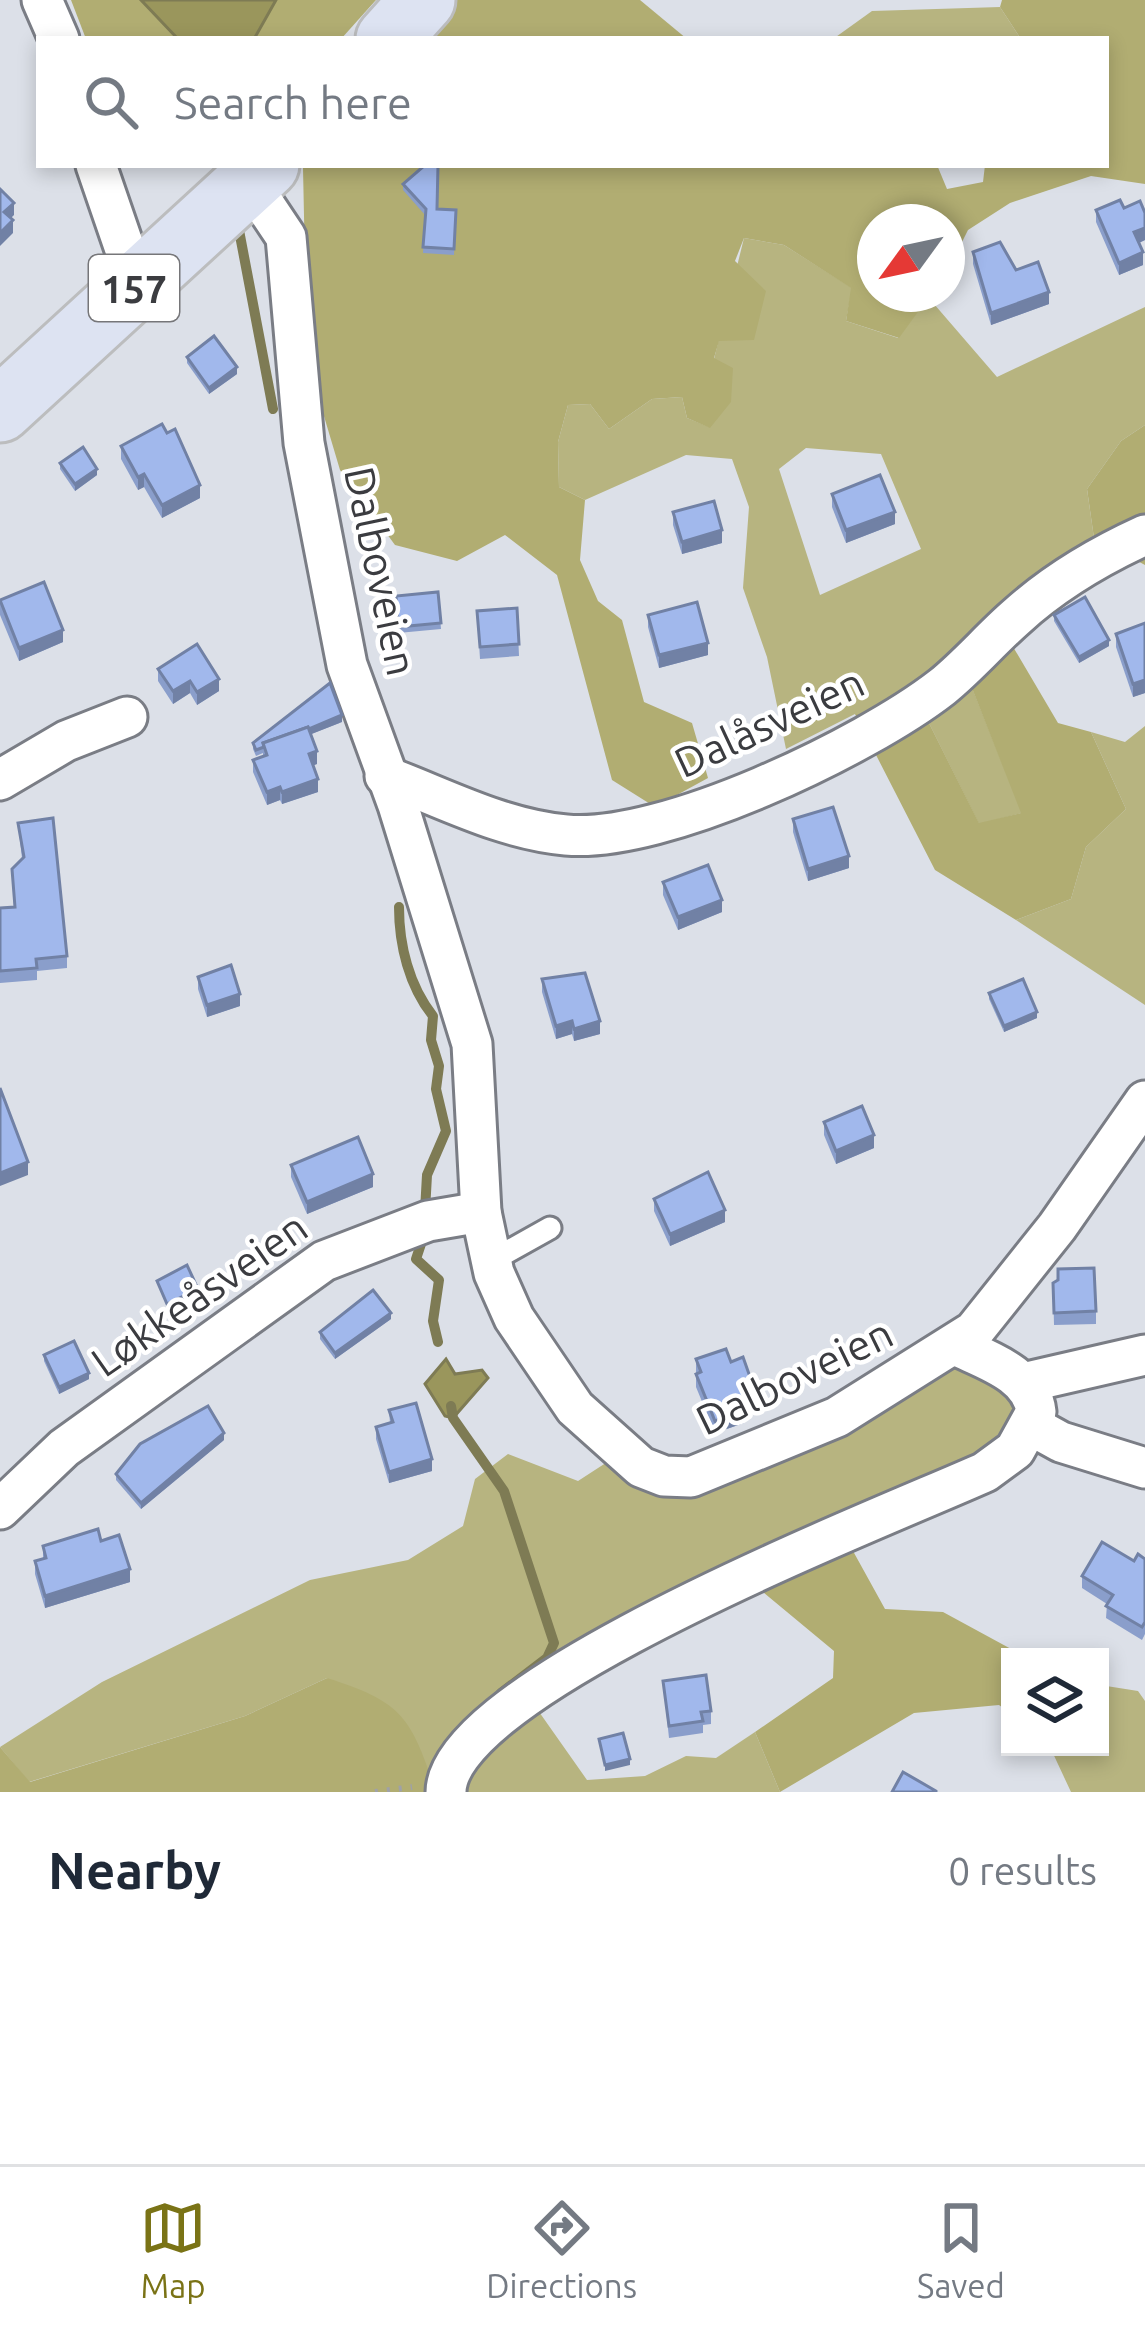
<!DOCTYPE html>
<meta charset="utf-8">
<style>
:root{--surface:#fff;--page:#f6f6f7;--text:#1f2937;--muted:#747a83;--line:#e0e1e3;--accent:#7a7316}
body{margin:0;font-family:Ubuntu,sans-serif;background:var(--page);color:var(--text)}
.controls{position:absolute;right:36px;bottom:36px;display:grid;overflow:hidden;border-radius:0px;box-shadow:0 6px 18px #0003}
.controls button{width:108px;height:108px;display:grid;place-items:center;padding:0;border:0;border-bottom:3px solid var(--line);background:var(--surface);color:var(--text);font:60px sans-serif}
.compass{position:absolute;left:857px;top:204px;width:108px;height:108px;border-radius:50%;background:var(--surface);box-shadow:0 6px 18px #0003;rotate:237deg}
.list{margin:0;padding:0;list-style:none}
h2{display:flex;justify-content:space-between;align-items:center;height:156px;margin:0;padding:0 48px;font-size:51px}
h2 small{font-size:39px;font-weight:400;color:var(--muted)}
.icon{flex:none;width:66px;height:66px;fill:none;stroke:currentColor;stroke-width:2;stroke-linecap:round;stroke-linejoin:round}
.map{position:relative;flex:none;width:1145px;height:1792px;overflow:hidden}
.search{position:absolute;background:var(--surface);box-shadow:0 6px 18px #0003;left:36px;right:36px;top:36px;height:132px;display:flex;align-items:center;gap:30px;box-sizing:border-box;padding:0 42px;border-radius:0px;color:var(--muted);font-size:45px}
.sheet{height:372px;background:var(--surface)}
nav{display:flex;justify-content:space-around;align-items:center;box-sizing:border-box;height:168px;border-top:3px solid var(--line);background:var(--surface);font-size:33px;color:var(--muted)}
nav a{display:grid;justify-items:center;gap:6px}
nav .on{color:var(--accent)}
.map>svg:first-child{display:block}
</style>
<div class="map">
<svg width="1145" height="1792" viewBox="0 0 1145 1792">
<rect width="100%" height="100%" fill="#dce0e8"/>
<g fill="#b7b480" fill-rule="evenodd">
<path d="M 1000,7 L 1021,39 L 833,39 L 872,11 Z"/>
<path d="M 744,238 L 784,245 L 852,288 L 846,321 L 898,338 L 928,297 L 997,377 L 1145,307 L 1145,425 L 1121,441 L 1087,489 L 1094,538 L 957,650 L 1022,813 L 979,824 L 925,715 L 855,714 L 786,749 L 767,657 L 743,588 L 749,507 L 732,459 L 686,455 L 585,500 L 559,487 L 558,442 L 568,405 L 590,404 L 609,429 L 652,399 L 682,397 L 687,418 L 709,427 L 731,401 L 714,359 ZM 806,448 L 881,454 L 921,549 L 820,595 L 779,469 Z"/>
<path d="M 1145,726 L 1145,1005 L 1016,920 L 1071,899 L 1086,847 L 1126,809 L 1091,732 L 1125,742 Z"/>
<path d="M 950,1366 L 972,1367 L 1021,1404 L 1017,1433 L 530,1699 L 587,1780 L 645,1776 L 686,1756 L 716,1758 L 755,1732 L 780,1792 L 436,1792 L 327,1678 L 245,1716 L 29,1782 L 0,1747 L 102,1682 L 310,1580 L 408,1560 L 463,1526 L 475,1479 L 508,1454 L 578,1481 L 615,1457 L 641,1477 Z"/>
<path d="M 1100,1685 L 1138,1691 L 1145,1701 L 1145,1792 L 1071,1792 L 1050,1747 L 1100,1747 Z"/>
</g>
<g fill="#b1ad72">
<path d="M 71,0 L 141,0 L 178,39 L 86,39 Z"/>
<path d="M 276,0 L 376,0 L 341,39 L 254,39 Z"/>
<path d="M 446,0 L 640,0 L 687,39 L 418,39 Z"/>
<path d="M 1002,0 L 1145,0 L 1145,184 L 1091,176 L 1010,203 L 968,230 L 947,272 L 947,222 L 875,222 L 875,294 L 931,294 L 899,338 L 846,321 L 851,288 L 784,245 L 744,238 L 735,261 L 766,291 L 754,340 L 719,341 L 714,358 L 733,368 L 731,402 L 710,428 L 687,418 L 682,397 L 652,399 L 609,429 L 590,404 L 568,405 L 558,442 L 559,487 L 585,500 L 580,560 L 598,601 L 622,620 L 644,702 L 692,723 L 708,778 L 655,807 L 612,780 L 557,575 L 505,535 L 457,561 L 395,545 L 340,470 L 307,359 L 303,168 L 937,165 L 947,189 L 983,182 L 985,165 L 1106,165 L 1106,39 L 1021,39 L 1000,7 Z"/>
<path d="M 1145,425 L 1145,565 L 1094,538 L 1087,489 L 1121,441 Z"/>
<path d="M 996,618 L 1058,723 L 1091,732 L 1126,809 L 1086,847 L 1071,899 L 1016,920 L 935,870 L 855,714 L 925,715 L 979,823 L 1021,813 L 957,650 Z"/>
<path d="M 848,1542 L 885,1609 L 943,1612 L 1026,1657 L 1010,1657 L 1010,1713 L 999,1705 L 914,1713 L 780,1792 L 755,1732 L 833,1678 L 834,1651 L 751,1582 Z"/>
<path d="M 327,1678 C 403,1702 411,1717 436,1792 L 0,1792 L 0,1747 L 30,1782 L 245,1716 Z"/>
</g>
<g fill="#9a965c" stroke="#7e7b54" stroke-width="3">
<path d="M 141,0 L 276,0 L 254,39 L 178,39 Z"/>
<path d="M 446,1359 L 455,1374 L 482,1370 L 488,1378 L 453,1418 L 445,1416 L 425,1384 Z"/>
</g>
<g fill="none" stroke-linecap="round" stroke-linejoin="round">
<g stroke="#7e7b54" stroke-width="10">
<path d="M 238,225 L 273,409"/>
<path d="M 399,907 C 399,945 409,986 433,1016 L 431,1040 L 439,1066 L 436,1089 L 446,1131 L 427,1175 L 425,1211"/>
<path d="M 423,1238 L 416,1259 L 439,1280 L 433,1321 L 438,1342"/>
<path d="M 451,1406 L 453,1418 L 504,1491 L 554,1643 L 547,1658 L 501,1693"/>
</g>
<defs>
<path id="lane" d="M 491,1261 L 550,1228"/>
<g id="street">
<path d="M 42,0 L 59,39"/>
<path d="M 96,165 L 129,261 L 145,278"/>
<path d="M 250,183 L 286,237 L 304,443 L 347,665 L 398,805 L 472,1044 L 481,1212 L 494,1273 L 514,1318 L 575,1408 L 641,1467 L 664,1476 L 691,1477 L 837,1417 L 974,1331 L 1057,1227 L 1145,1101"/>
<path d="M 385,776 C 444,798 501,829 566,835 C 663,844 865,747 942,687 C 968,666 990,640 1015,618 C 1052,584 1099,556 1145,535"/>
<path d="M 0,780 L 66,741 L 127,717"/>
<path d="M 1023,1383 L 1145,1355"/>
<path d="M 1032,1426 L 1061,1442 L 1145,1468"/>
<path d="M 0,1509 L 64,1448 L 324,1261 L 428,1221 L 481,1212"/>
<path d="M 446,1792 C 446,1686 890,1515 985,1472 L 1015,1450 L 1036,1412 C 1032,1374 986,1360 957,1346"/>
</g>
<g id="primary">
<path d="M 388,39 L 423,0"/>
<path d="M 0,410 L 267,165"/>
</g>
</defs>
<use href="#lane" stroke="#7a7d85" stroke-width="27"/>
<use href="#street" stroke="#7a7d85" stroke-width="45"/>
<use href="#primary" stroke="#bcbdbe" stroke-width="69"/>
<path stroke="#9fa1a8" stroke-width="6" stroke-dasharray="3 9" stroke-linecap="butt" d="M 375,1792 L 412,1787"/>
<use href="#lane" stroke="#fff" stroke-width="21"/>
<use href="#street" stroke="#fff" stroke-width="39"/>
<use href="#primary" stroke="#dde3f2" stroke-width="63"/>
</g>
<g fill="#8a9ecb">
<path d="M 403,184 L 437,209 L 456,210 L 454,255 L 423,253 L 425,215 L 403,190 Z"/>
<path d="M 1124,208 L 1145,213 L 1145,240 L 1139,243 L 1143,265 L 1119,275 L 1096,222 L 1096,210 Z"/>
<path d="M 973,252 L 1016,270 L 1049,304 L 991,325 L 973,264 Z"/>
<path d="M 187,357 L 237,374 L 209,394 L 187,363 Z"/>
<path d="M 121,446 L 200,498 L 162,518 L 144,487 L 138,490 L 121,459 Z"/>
<path d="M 60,463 L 97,475 L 75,491 L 60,469 Z"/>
<path d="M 832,494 L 895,524 L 846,543 L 832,507 Z"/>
<path d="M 673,512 L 722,543 L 682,554 L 673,525 Z"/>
<path d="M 438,592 L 441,629 L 398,633 L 396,596 Z"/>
<path d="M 0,600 L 63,642 L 19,661 L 0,615 Z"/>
<path d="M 517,608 L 519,656 L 480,659 L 477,611 Z"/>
<path d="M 648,615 L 708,655 L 659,668 L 648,627 Z"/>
<path d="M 1054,615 L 1109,646 L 1079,663 L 1054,621 Z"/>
<path d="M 1145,623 L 1145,693 L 1133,697 L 1116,647 L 1116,634 Z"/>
<path d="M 158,669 L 219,691 L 197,705 L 190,693 L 173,704 L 158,681 Z"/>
<path d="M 342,722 L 311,734 L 317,764 L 313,765 L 318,792 L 282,804 L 280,800 L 267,805 L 253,772 L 253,760 L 263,756 L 263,753 L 256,756 L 253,749 L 253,743 Z"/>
<path d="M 793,819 L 849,868 L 808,881 L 793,832 Z"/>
<path d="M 18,823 L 67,956 L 67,968 L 37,971 L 37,980 L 0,983 L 0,908 L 14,907 L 12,869 L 22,858 Z"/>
<path d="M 663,882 L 722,912 L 678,930 L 663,895 Z"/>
<path d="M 198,977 L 240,1006 L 207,1017 L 198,989 Z"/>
<path d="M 542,979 L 600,1034 L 574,1041 L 572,1034 L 556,1039 L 542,992 Z"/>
<path d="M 989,993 L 1037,1018 L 1004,1032 L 989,999 Z"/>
<path d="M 824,1122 L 874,1148 L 836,1164 L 824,1135 Z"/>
<path d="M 291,1165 L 373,1187 L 307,1214 L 291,1177 Z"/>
<path d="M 654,1199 L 725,1222 L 670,1246 L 654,1211 Z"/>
<path d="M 1058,1280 L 1096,1311 L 1096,1324 L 1054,1325 L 1053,1283 Z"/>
<path d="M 391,1319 L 335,1359 L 320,1339 L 320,1332 Z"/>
<path d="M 44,1355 L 89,1379 L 59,1394 L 44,1361 Z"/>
<path d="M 696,1359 L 731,1362 L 755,1404 L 743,1408 L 744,1423 L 715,1433 L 696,1387 Z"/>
<path d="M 389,1410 L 432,1471 L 389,1483 L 376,1439 L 376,1427 L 390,1423 Z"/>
<path d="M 224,1440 L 141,1509 L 116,1480 L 116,1474 Z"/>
<path d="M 101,1541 L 130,1582 L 45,1608 L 35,1574 L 35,1561 L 43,1559 L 43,1546 Z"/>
<path d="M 1145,1559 L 1145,1634 L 1142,1640 L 1106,1618 L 1107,1604 L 1082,1588 L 1082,1576 Z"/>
<path d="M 663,1681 L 711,1711 L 711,1724 L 703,1725 L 703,1733 L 669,1738 Z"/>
</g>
<g fill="#7181a5">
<path d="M 14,203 L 14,215 L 4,225 L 4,212 Z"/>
<path d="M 13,220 L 13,233 L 0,246 L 0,233 Z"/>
<path d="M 1145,228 L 1145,240 L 1134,245 L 1134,232 Z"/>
<path d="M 1143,252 L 1143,265 L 1119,275 L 1119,263 Z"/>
<path d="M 1049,292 L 1049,304 L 991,325 L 991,313 Z"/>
<path d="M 237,367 L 237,374 L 209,394 L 209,388 Z"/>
<path d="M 97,469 L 97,475 L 75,491 L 75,484 Z"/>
<path d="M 144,474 L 144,487 L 138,490 L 138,477 Z"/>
<path d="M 200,485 L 200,498 L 162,518 L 162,505 Z"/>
<path d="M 895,512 L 895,524 L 846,543 L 846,530 Z"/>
<path d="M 722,530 L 722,543 L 682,554 L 682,542 Z"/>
<path d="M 63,630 L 63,642 L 19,661 L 19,648 Z"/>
<path d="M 1109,640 L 1109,646 L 1079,663 L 1079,657 Z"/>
<path d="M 708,643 L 708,655 L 659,668 L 659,655 Z"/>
<path d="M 219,679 L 219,691 L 197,705 L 197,692 Z"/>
<path d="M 1145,680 L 1145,693 L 1133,697 L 1133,684 Z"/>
<path d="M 190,681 L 190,693 L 173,704 L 173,691 Z"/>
<path d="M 342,715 L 342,722 L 266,752 L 264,747 Z"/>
<path d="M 317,751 L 317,764 L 309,767 L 309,754 Z"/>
<path d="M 318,779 L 318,792 L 282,804 L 282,792 Z"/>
<path d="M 280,787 L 280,800 L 267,805 L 267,792 Z"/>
<path d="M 849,856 L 849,868 L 808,881 L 808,869 Z"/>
<path d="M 722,900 L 722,912 L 678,930 L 678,917 Z"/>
<path d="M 240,994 L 240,1006 L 207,1017 L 207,1005 Z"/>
<path d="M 1037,1012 L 1037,1018 L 1004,1032 L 1004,1026 Z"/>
<path d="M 572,1021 L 572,1034 L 556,1039 L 556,1026 Z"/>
<path d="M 600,1021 L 600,1034 L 574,1041 L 574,1029 Z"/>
<path d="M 874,1135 L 874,1148 L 836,1164 L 836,1151 Z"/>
<path d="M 28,1162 L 28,1175 L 0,1186 L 0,1173 Z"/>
<path d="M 373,1174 L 373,1187 L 307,1214 L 307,1202 Z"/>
<path d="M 725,1210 L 725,1222 L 670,1246 L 670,1234 Z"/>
<path d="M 198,1289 L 198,1296 L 167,1310 L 167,1304 Z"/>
<path d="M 391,1313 L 391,1319 L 335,1359 L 335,1353 Z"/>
<path d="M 89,1373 L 89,1379 L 59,1394 L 59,1387 Z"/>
<path d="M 755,1391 L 755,1404 L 739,1410 L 739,1397 Z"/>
<path d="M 744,1410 L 744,1423 L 715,1433 L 715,1421 Z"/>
<path d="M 224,1433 L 224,1440 L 141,1509 L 141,1503 Z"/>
<path d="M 432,1459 L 432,1471 L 389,1483 L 389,1472 Z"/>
<path d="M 130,1569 L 130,1582 L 45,1608 L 45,1596 Z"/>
<path d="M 630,1759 L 630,1765 L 605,1771 L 605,1765 Z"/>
</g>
<g fill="#a1b8ec" stroke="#7181a5" stroke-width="3">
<path d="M 425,165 L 438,165 L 437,209 L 456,210 L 454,249 L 423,247 L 426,209 L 403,184 Z"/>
<path d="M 0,189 L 14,203 L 4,212 L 13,220 L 0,233 Z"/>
<path d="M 1120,200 L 1124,208 L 1140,201 L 1145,213 L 1145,228 L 1134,232 L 1143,252 L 1119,263 L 1096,210 Z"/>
<path d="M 1000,242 L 1016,270 L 1038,262 L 1049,292 L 991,313 L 973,252 Z"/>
<path d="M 214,336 L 237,367 L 209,388 L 187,357 Z"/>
<path d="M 162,424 L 167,433 L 175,429 L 200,485 L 162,505 L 144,474 L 138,477 L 121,446 Z"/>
<path d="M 83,447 L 97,469 L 75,484 L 60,463 Z"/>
<path d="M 880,475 L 895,512 L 846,530 L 832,494 Z"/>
<path d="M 714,501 L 722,530 L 682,542 L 673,512 Z"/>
<path d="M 44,582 L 63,630 L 19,648 L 0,600 Z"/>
<path d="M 438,592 L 441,623 L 398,627 L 396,596 Z"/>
<path d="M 1085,597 L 1109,640 L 1079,657 L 1054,615 Z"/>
<path d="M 697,602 L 708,643 L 659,655 L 648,615 Z"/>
<path d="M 517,608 L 519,644 L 480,647 L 477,611 Z"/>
<path d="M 1145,623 L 1145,680 L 1133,684 L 1116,634 Z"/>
<path d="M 197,644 L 219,679 L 197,692 L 190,681 L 173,691 L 158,669 Z"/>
<path d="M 330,683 L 342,715 L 309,729 L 308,727 L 263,743 L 264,747 L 256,750 L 253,743 Z"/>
<path d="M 308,727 L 317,751 L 309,754 L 318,779 L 282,792 L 280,787 L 267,792 L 253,760 L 267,755 L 263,743 Z"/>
<path d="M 833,807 L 849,856 L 808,869 L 793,819 Z"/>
<path d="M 53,818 L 67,956 L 36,959 L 37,968 L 0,971 L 0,908 L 15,907 L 12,869 L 24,857 L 18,823 Z"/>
<path d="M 708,865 L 722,900 L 678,917 L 663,882 Z"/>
<path d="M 231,965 L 240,994 L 207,1005 L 198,977 Z"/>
<path d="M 585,973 L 600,1021 L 574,1029 L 572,1021 L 556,1026 L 542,979 Z"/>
<path d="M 1023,979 L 1037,1012 L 1004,1026 L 989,993 Z"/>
<path d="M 0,1088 L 28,1162 L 0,1173 Z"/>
<path d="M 862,1106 L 874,1135 L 836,1151 L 824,1122 Z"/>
<path d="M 358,1137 L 373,1174 L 307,1202 L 291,1165 Z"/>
<path d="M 708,1172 L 725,1210 L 670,1234 L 654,1199 Z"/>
<path d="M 187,1265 L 198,1289 L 167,1304 L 157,1281 Z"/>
<path d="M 1094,1268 L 1096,1311 L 1054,1313 L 1053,1283 L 1058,1280 L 1058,1269 Z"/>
<path d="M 373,1290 L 391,1313 L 335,1353 L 320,1332 Z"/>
<path d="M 74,1341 L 89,1373 L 59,1387 L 44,1355 Z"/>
<path d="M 726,1349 L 731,1362 L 743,1357 L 755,1391 L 739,1397 L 744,1410 L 715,1421 L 696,1374 L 701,1372 L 696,1359 Z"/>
<path d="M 416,1403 L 432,1459 L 389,1472 L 376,1427 L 393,1422 L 389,1410 Z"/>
<path d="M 208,1406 L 224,1433 L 141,1503 L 116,1474 L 140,1444 Z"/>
<path d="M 98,1529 L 101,1541 L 119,1535 L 130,1569 L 45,1596 L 35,1561 L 46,1558 L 43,1546 Z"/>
<path d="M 1102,1542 L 1134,1561 L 1138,1554 L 1145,1559 L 1145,1622 L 1142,1627 L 1106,1606 L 1113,1595 L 1082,1576 Z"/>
<path d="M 706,1675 L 711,1711 L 701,1712 L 703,1721 L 669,1726 L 663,1681 Z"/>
<path d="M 623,1733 L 630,1759 L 605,1765 L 599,1739 Z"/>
<path d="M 903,1772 L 936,1791 L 936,1792 L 892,1792 Z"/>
</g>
<g text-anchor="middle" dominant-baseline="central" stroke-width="9" stroke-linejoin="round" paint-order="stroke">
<rect fill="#fff" stroke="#767679" stroke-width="3" x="89" y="255" width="90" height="66" rx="9"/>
<g font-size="39" font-weight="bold" fill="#3b3c40">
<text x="134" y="288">157</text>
</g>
<g font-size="42" fill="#3b3c40" stroke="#fff">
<text transform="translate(381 571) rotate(78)">Dalboveien</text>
<text transform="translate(769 722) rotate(-25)">Dalåsveien</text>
<text transform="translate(199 1294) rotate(-35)">Løkkeåsveien</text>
<text transform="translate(794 1376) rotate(-26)">Dalboveien</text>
</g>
</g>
</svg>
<div class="controls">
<button><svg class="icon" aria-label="layers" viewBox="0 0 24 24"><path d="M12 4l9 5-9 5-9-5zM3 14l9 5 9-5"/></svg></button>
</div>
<svg class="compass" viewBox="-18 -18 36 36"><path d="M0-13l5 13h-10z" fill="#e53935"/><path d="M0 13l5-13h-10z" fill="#747a83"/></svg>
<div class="search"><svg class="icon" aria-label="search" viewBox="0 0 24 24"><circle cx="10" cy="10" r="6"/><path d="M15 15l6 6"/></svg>Search here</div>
</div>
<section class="sheet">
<h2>Nearby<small>0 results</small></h2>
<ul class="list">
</ul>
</section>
<nav>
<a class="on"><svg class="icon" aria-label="map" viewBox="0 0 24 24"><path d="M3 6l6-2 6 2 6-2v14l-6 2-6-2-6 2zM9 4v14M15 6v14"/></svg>Map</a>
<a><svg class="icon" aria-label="directions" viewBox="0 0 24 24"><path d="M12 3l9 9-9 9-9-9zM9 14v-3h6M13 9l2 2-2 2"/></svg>Directions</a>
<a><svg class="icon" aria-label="saved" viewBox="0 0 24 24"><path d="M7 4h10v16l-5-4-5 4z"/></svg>Saved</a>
</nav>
